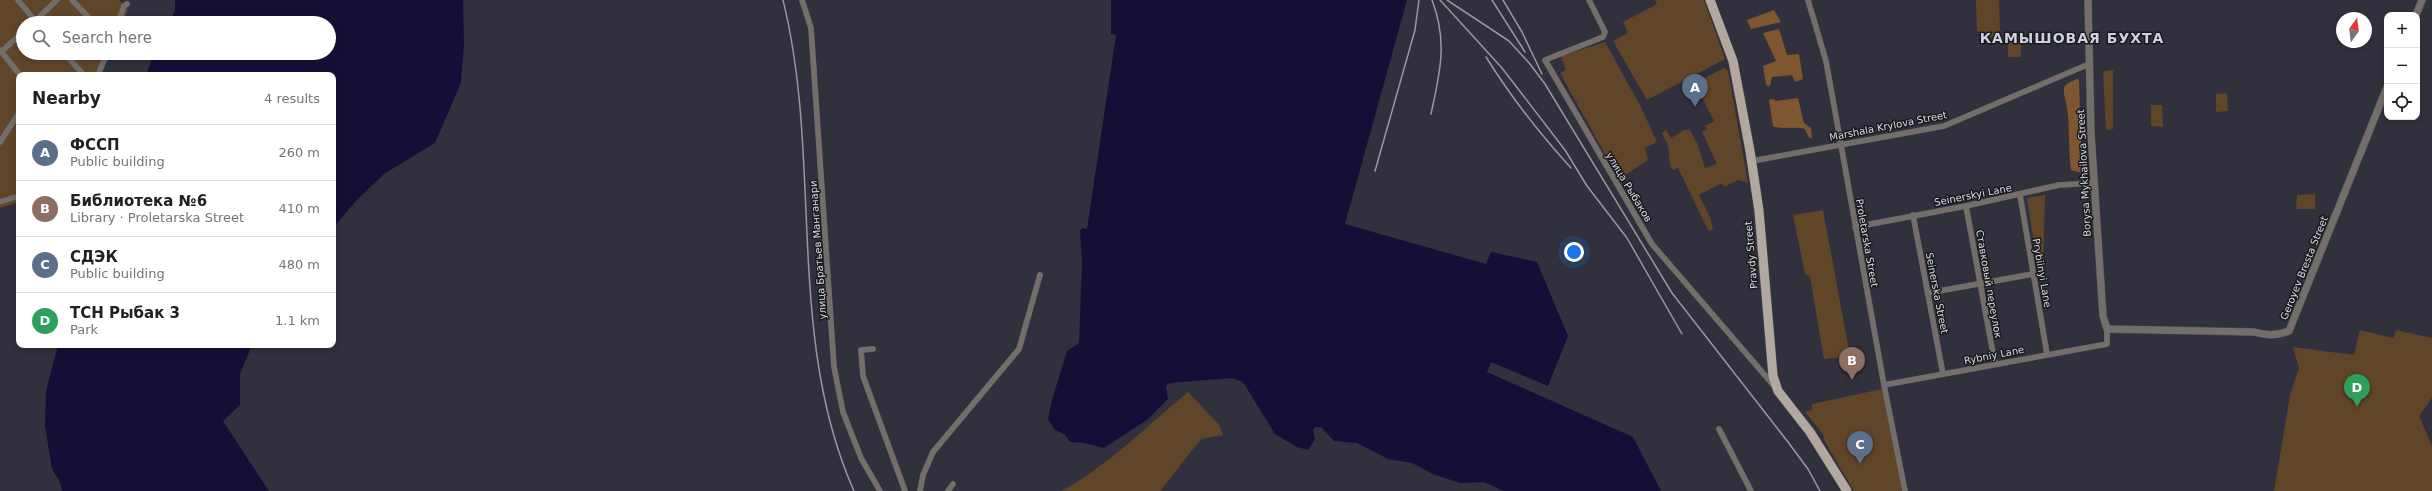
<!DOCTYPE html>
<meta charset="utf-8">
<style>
:root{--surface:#fff;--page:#f6f6f6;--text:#202124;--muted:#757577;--line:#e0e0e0;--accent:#805b34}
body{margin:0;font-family:"DejaVu Sans",sans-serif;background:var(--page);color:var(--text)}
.controls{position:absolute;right:12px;top:12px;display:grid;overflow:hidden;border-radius:8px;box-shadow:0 2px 6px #0003}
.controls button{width:36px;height:36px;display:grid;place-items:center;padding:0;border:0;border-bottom:1px solid var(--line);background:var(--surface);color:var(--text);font:20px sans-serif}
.compass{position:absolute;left:2336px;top:12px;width:36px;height:36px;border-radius:50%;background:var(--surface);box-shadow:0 2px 6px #0003;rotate:14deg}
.you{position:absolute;left:1574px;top:252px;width:14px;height:14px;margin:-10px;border:3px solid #fff;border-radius:50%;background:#1a73e8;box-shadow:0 0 0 6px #1a73e833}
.badge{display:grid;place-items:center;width:26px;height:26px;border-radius:50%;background:var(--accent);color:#fff;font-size:13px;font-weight:700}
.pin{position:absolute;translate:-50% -33px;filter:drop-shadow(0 1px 2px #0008)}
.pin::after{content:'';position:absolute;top:21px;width:14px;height:12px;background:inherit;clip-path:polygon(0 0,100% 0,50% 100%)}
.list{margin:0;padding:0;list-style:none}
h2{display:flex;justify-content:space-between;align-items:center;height:52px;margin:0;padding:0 16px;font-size:17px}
h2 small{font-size:13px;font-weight:400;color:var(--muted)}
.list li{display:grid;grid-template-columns:26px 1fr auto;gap:12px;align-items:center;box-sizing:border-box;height:56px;padding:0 16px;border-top:1px solid var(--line)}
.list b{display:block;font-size:15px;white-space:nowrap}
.list p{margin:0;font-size:13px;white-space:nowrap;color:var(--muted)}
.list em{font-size:13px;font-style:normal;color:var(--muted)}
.icon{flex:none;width:22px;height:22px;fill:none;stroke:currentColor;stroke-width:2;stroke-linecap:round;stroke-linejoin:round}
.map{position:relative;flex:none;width:2432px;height:491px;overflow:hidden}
.search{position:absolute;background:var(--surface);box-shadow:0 2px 6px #0003;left:16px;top:16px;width:320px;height:44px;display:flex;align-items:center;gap:10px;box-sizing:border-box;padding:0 14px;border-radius:22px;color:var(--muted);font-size:15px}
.panel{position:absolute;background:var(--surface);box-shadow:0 2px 6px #0003;left:16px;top:72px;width:320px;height:276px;border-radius:8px}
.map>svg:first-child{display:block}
</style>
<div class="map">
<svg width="2432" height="491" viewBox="0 0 2432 491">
<rect width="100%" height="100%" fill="#30313c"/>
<g fill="#614529">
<path d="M 0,0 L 119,0 L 128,10 L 122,23 L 23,23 L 23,53 L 108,53 L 98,75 L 19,75 L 19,202 L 0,208 Z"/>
<path d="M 1655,0 L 1704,0 L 1725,59 L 1647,100 L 1613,41 L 1628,33 L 1623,22 L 1657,4 Z"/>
<path d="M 1976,0 L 1999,0 L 2000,30 L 1993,37 L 1982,36 L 1977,30 Z"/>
<rect x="2008" y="36" width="13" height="21"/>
<path d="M 1605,42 L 1641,107 L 1657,142 L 1645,148 L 1648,160 L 1619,179 L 1560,73 L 1566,70 L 1561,56 Z"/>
<path d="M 1724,68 L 1728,71 L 1748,183 L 1738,180 L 1724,187 L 1722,183 L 1699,195 L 1710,217 L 1713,230 L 1708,230 L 1678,168 L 1673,170 L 1670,166 L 1668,145 L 1662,133 L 1666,130 L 1671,138 L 1681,132 L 1682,130 L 1690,130 L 1697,143 L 1705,168 L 1717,164 L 1702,132 L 1707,129 L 1705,126 L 1714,121 L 1695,83 Z"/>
<path d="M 2113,70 L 2113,129 L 2106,130 L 2103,71 Z"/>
<path d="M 2227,93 L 2228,111 L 2216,112 L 2216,94 Z"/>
<path d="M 2151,105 L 2162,105 L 2163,127 L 2151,126 Z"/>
<path d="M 2315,194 L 2315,209 L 2296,209 L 2297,195 Z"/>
<path d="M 2045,195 L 2043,267 L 2038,269 L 2027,198 Z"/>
<path d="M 1823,210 L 1850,356 L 1824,359 L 1810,277 L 1805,274 L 1793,215 Z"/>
<path d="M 2360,330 L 2393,338 L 2396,330 L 2432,338 L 2432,398 L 2419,416 L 2432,446 L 2432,491 L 2274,491 L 2290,395 L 2299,368 L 2293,347 L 2354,355 Z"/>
<path d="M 1882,389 L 1902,491 L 1854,491 L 1824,440 L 1823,434 L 1805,412 L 1812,410 L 1812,404 Z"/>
<path d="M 1188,392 L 1220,426 L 1223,435 L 1201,439 L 1160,491 L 1061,491 C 1108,466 1147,426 1188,392 Z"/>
</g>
<g fill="#7e5730">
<path d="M 1774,10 L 1781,22 L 1751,29 L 1747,20 Z"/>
<path d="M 1779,29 L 1787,55 L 1799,54 L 1803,79 L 1795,82 L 1792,75 L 1772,77 L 1770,86 L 1766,85 L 1763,66 L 1776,61 L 1763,33 Z"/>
<path d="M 2077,79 L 2079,80 L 2082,173 L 2071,170 C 2068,149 2070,128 2067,107 C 2066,101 2063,93 2064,88 C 2066,83 2072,81 2077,79 Z"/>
<path d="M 1798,98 L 1804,123 L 1811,128 L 1812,138 L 1809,138 L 1805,129 C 1794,126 1781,130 1773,126 L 1769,100 L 1773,99 L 1776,101 Z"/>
</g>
<g fill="#150f38">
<path d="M 175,0 L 463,0 L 464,44 L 461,83 L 435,143 L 384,174 L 356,201 L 333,228 L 333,75 L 146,75 L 154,53 L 329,53 L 329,23 L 169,23 L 175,11 Z"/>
<path d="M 1111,0 L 1407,0 L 1345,224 L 1486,264 L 1491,252 L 1537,262 L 1568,336 L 1548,386 L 1491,362 L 1487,372 L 1633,437 L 1661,491 L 1504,491 L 1484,482 L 1460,483 L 1433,474 L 1412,463 L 1388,459 L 1357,443 L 1334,441 L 1321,427 L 1315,427 L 1313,430 L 1315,439 L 1308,450 L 1297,447 L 1275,434 L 1243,382 L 1232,378 L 1170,383 L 1166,386 L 1168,399 L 1147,420 L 1104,448 L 1084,443 L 1070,442 L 1065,435 L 1055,430 L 1048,419 L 1052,400 L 1067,351 L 1079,343 L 1082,263 L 1080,231 L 1082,228 L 1087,229 L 1116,35 L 1111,34 Z"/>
<path d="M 58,345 L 252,345 L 240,374 L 240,405 L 223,421 L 269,491 L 62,491 L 60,482 L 52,469 L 45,426 L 46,391 Z"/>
</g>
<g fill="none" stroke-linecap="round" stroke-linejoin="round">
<defs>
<g id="minor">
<path d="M 18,0 L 37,23"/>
<path d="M 72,0 L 94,23"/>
<path d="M 802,0 L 811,28 L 834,367 L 843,412 L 861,458 L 880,491"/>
<path d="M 1589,0 L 1605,32 L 1603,37 L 1545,60 L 1652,244 L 1775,387"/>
<path d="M 1808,0 L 1826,61 L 1884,385 L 1905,491"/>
<path d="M 33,23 L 57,0"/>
<path d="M 118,23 L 124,6 L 127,4"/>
<path d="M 0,50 L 20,75"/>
<path d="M 1,52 L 23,32"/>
<path d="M 64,53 L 84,75"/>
<path d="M 98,75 L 107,53"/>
<path d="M 0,142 L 19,113"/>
<path d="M 1752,161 L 1944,126 L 2089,64"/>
<path d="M 2020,195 L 2047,354"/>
<path d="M 0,202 L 19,196"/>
<path d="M 1966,206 L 1995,364"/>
<path d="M 1913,215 L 1943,374"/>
<path d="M 1855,227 L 1966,206 L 2059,185 L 2094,183"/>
<path d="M 1928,293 L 2033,274"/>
<path d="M 873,349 L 861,350 L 863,376 L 905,491"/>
<path d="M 1884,385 L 2107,344 L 2107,329"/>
<path d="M 1719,429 L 1751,491"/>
<path d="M 920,491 L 923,475 L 933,452 L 1019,349 L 1040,275"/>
<path d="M 948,491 L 953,484"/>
</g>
<g id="tertiary">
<path d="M 2088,0 L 2091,133 L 2103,316 L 2107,329 L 2254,332 C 2267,336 2277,336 2289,331 L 2387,87"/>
<path d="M 2416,15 L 2422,0"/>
</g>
<path id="primary" d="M 1710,0 L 1733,61 L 1750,151 L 1759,211 L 1773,376 L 1778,391 L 1810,432 L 1847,491"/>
</defs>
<use href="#minor" stroke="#4f505a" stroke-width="6"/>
<use href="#tertiary" stroke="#4f505a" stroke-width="8"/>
<use href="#primary" stroke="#4f505a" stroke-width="10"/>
<use href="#minor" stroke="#736e69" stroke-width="5.5"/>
<use href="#tertiary" stroke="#736e69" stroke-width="7"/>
<use href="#primary" stroke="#b3a89f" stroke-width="9"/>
<g stroke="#9798a0" stroke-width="1.5">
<path d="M 783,0 C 823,161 785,336 854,491"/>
<path d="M 1440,0 L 1502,68 L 1565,150 L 1587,186 L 1627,238 L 1682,334"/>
<path d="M 1447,0 L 1509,41 L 1530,64 L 1545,84 L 1672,293 L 1788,442 L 1808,469 L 1820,491"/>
<path d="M 1492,0 L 1525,52"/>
<path d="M 1503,0 L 1522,32 L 1542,74"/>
<path d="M 1486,57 C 1511,97 1539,133 1571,168"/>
<path d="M 1431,114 C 1440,72 1448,42 1432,0"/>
<path d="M 1375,171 L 1415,30 L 1419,0"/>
</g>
</g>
<g text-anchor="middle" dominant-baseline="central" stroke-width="3" stroke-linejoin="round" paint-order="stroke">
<g font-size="10" fill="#dbdce3" stroke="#19191e">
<text transform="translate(1888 126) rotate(-11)">Marshala Krylova Street</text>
<text transform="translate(2084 173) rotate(-93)">Borysa Mykhailova Street</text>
<text transform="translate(1629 187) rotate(59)">улица Рыбаков</text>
<text transform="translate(1973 195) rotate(-11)">Seinerskyi Lane</text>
<text transform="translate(1867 243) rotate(80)">Proletarska Street</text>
<text transform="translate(818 250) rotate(-94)">улица Братьев Манганари</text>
<text transform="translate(1751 255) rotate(-95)">Pravdy Street</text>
<text transform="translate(2304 268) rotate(-68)">Geroyev Bresta Street</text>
<text transform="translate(2042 273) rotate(80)">Prybiinyi Lane</text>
<text transform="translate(1989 284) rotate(80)">Ставковый переулок</text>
<text transform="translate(1937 293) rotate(79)">Seinerska Street</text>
<text transform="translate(1994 355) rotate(-11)">Rybniy Lane</text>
</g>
<g font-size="14" font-weight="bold" letter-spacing="1" fill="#cfd0df" stroke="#19191e">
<text x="2072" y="38">КАМЫШОВАЯ БУХТА</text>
</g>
</g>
</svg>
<div class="controls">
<button>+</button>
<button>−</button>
<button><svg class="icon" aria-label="locate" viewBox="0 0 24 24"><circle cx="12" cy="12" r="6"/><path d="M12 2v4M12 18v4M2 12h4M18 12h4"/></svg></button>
</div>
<svg class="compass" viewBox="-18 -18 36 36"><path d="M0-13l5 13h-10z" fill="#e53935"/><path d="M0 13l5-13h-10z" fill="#757577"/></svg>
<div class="you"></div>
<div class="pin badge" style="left:1695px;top:107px;background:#5c6f8a">A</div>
<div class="pin badge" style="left:1852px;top:380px;background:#8d6e63">B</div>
<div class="pin badge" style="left:1860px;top:464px;background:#5c6f8a">C</div>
<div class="pin badge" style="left:2357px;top:407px;background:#2e9e5b">D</div>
<div class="search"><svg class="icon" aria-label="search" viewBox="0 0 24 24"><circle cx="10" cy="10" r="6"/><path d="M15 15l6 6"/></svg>Search here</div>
<section class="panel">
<h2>Nearby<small>4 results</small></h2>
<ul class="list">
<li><span class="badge" style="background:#5c6f8a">A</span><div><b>ФССП</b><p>Public building</p></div><em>260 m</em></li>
<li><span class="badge" style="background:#8d6e63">B</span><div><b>Библиотека №6</b><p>Library · Proletarska Street</p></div><em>410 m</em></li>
<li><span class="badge" style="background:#5c6f8a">C</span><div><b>СДЭК</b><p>Public building</p></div><em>480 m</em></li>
<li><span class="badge" style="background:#2e9e5b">D</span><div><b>ТСН Рыбак 3</b><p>Park</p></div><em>1.1 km</em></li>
</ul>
</section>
</div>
